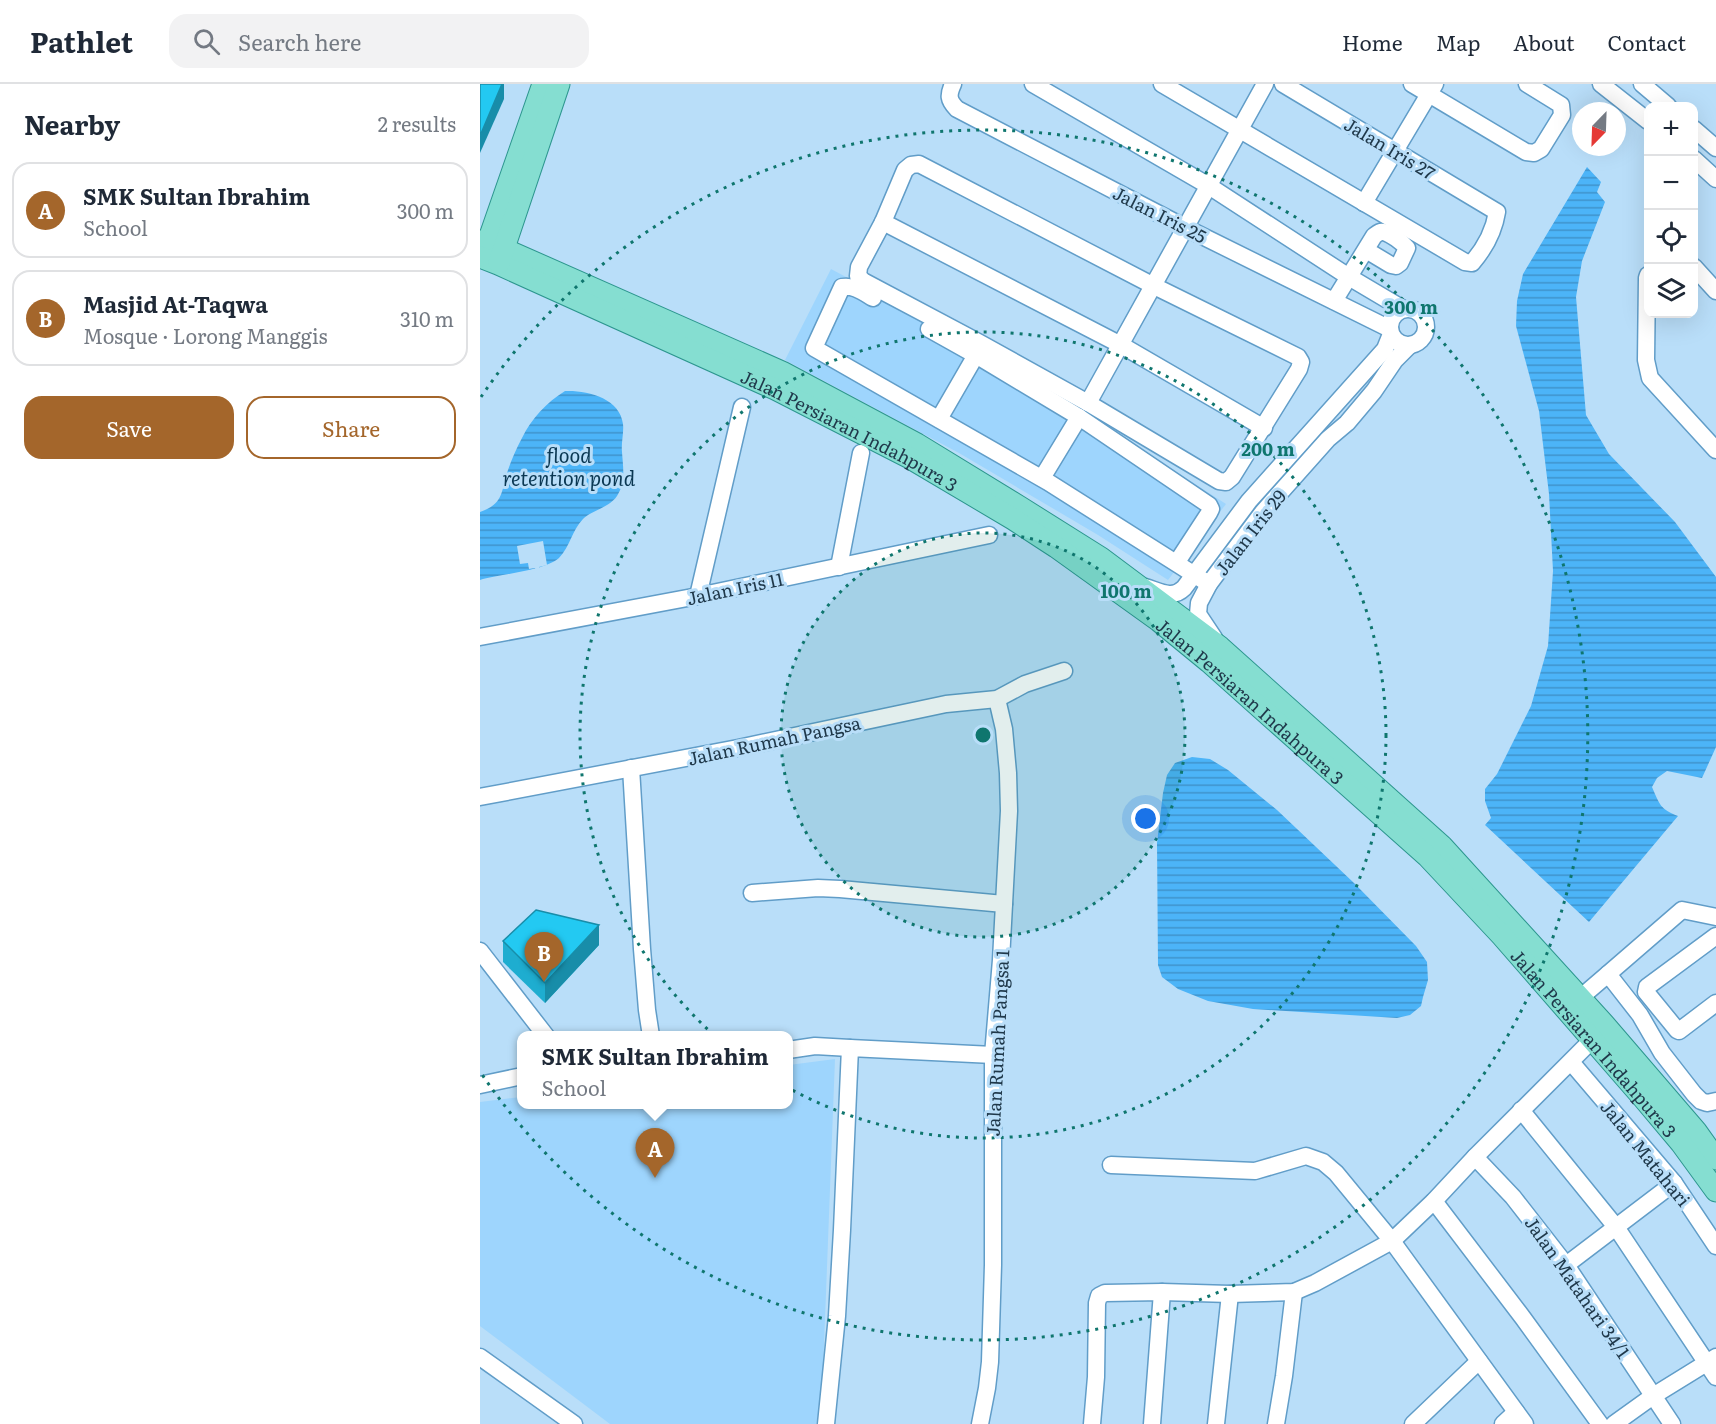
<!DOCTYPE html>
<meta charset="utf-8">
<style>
:root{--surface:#fff;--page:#f2f2f3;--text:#1f2937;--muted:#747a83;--line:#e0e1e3;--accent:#a4662b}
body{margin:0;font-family:Literata,serif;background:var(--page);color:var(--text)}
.controls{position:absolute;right:18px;top:18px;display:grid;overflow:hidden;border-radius:12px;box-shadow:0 6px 24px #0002}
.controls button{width:54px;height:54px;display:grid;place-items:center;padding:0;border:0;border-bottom:2px solid var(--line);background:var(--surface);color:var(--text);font:30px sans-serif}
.compass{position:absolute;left:1092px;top:18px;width:54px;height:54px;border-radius:50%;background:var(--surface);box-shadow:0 6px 24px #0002;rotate:203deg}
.you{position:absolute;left:666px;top:735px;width:21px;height:21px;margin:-15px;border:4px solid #fff;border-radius:50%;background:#1a73e8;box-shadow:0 0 0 9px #1a73e833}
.badge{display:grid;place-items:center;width:39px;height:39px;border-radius:50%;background:var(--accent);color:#fff;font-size:20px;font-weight:700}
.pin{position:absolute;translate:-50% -50px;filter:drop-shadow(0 2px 3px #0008)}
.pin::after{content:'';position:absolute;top:32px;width:21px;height:18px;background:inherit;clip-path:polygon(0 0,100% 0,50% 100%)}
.popup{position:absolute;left:37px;top:947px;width:276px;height:78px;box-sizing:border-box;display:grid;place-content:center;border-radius:12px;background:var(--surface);filter:drop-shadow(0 2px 4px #0005);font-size:20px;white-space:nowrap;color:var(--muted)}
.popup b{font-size:22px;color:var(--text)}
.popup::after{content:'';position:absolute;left:50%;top:100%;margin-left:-12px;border:12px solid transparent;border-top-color:var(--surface)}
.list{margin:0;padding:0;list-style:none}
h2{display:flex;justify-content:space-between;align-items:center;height:78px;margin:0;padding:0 24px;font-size:26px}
h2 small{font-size:20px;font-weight:400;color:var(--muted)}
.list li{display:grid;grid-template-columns:39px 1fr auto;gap:18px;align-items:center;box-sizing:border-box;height:96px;margin:0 12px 12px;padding:0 12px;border:2px solid var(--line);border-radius:18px}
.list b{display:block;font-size:22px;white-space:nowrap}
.list p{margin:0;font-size:20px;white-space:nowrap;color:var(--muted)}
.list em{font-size:20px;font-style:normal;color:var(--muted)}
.actions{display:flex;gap:12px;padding:18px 24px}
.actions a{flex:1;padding:14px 0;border:2px solid var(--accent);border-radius:18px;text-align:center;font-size:21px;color:var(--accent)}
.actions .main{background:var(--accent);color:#fff}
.icon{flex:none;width:33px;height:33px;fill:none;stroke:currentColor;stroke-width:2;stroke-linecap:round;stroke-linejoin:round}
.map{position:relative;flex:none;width:1236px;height:1340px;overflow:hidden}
header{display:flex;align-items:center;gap:36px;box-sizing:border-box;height:84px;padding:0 30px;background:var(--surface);border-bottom:2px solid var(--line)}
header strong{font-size:28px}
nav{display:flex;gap:33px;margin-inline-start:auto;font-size:21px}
.search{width:420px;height:54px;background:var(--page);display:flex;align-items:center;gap:15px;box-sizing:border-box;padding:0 21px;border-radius:18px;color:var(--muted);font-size:22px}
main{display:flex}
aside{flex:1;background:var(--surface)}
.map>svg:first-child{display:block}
</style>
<header>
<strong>Pathlet</strong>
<div class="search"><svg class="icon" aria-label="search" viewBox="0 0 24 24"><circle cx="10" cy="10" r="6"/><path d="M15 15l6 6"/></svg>Search here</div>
<nav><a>Home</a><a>Map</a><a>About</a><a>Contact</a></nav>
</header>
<main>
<aside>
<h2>Nearby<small>2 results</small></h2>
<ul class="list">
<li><span class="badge">A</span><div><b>SMK Sultan Ibrahim</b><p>School</p></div><em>300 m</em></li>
<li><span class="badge">B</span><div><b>Masjid At-Taqwa</b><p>Mosque · Lorong Manggis</p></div><em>310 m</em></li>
</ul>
<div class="actions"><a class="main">Save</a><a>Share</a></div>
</aside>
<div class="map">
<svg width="1236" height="1340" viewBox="0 0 1236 1340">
<defs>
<pattern id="water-rules" width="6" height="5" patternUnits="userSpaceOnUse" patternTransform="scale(1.5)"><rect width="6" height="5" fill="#4cb4f8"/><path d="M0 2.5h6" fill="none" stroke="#3f93cb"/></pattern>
</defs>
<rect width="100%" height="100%" fill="#b9def9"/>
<g fill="#9ed5fd">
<path d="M 351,185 L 478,253 L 591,320 L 746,420 L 688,496 L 618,451 L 479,369 L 305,276 Z"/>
<path d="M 355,975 L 342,1313 L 336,1340 L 130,1340 L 0,1242 L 0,1018 L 41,1013 L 42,1020 L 308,1020 L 309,981 Z"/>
</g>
<g fill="url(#water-rules)">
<path d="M 1107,83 L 1121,98 L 1117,108 L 1125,118 L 1102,177 L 1096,213 L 1106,331 L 1129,370 L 1195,438 L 1236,493 L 1236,663 L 1222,694 L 1187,687 L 1177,694 L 1172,703 C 1180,721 1180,725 1198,732 L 1109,838 L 1005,741 L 1011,734 L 1005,717 L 1005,705 L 1017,690 L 1051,622 L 1068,562 L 1073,487 L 1069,410 L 1059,327 L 1036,242 L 1037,217 L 1043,190 Z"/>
<path d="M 85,307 C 107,306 140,314 143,340 C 144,349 141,359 142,368 C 143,383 146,398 137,412 C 129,424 112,426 103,435 C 92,446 90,463 79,474 C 64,487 20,490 0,496 L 0,428 C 23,420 21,409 27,389 C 31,377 36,365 42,354 C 51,335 67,318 85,307 Z"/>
<path d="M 712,673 L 730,675 L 748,686 L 797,726 L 874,799 L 936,862 L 947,878 L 948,896 L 943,913 L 941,922 L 930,931 L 917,934 L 773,925 L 728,917 L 698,905 L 682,893 L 678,881 L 677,759 L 683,709 L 687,691 L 695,679 Z"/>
</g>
<path fill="#b9def9" d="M 63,457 L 67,481 L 59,483 L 60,486 L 56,487 L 55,484 L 49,485 L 48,479 L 40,480 L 37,462 Z"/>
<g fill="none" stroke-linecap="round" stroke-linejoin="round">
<defs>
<g id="minor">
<path d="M 473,0 C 468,11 468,16 477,25 L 706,144 L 910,245"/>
<path d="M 553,0 L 729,102 L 869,193 L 923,225"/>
<path d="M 682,0 L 985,178 L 992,179 C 1004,165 1014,147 1017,128 L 803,0"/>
<path d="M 932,0 L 1046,68 L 1054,69 L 1061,65 L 1082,31 L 1081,21 L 1047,0"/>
<path d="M 1121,0 L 1168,37"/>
<path d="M 1162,0 L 1188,22"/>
<path d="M 1214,45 L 1236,64"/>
<path d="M 1214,75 L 1236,95"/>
<path d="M 439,80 L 674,202 L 818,273 L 821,278 L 819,285 L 752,393 L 746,398 L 739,397 L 608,319 L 498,258 L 383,197 L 378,192 L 379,183 L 403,138 L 425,86 L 431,81 Z"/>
<path d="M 884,119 L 955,0"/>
<path d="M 403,138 L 641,261 L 784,344"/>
<path d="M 1214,183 L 1236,207"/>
<path d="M 1168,191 L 1167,194 L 1166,276 L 1170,294 L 1236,366"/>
<path d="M 393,214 C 383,208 374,201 362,203 L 334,264 L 568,398 L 729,500"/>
<path d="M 854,217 L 894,152 C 898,149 900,147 904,148 C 911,150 922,158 927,164 L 920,179 L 916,182 L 911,181 L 886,166"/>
<circle cx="928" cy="243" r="18"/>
<path d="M 449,245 L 499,273 L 599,333 L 729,421 L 731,425 L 729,429 L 697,478"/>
<path d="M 608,319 L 785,0"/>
<path d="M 459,335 L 496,271"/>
<path d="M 562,394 L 599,333"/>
<path d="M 359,483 L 381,369"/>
<path d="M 665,503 C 679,507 692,516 704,504 L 769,417 L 905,265 L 911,250"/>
<path d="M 218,512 L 262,323"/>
<path d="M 0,553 L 218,512 L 509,451"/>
<path d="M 734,554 L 718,530 L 719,519 L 729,500 L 783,428 L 848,355 L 867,339 L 894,307 L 915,276 L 930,261"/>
<path d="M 151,684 L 162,865 L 167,926 L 171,952"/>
<path d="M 0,713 L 258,664 L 466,620 L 517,615 L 545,600 L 584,587"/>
<path d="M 272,809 L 338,804 L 360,805 L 524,820"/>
<path d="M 1236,852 L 1167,903 L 1166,908 L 1197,946 L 1199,947 L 1236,919"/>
<path d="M 0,867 L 66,952"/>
<path d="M 1128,890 L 1202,826 L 1236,833"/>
<path d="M 1100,914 L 1128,890 L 1160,931 L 1182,969 L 1214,1010 L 1221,1017 L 1227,1019 L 1236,1017"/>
<path d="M 308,966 L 335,962 L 370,964"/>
<path d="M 1091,978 L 1194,1099 L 1236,1162"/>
<path d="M 0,1001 L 42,992"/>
<path d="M 1041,1026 L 1136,1143 L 1236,1293"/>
<path d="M 995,1073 L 1033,1113 L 1086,1181 L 1192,1340"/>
<path d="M 631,1081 L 775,1087 L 826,1072 L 843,1078 L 856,1089 L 912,1157 L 954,1117 L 995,1073 L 1112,956"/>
<path d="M 954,1117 L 1043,1234 L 1120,1340"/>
<path d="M 1086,1181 L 1194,1099"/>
<path d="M 0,1273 L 94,1340"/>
<path d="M 346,1340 L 357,1232 L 362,1146 L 370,964 L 513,971"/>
<path d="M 500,1340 L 507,1304 L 510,1278 L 513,1181 L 513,971 L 521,876 L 529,727 L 528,689 L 524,645 L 517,615"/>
<path d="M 612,1340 L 616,1293 L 617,1219 L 619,1212 L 625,1209 L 682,1208 L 750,1210 L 814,1208 L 835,1199 L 912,1157 L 1045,1340"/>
<path d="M 672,1340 L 682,1208"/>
<path d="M 736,1340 L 750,1210"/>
<path d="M 796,1340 L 804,1292 L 814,1208"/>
<path d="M 933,1340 L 999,1277"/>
<path d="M 1023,1340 L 1036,1328"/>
<path d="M 1134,1340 L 1173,1312 L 1236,1273"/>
</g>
<g id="major">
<path d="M 0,157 L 24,165 L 302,288 L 437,360 L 540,423 L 621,474 L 740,563 L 962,762 L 1124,940 L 1216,1047 L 1236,1075"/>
<path d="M 3,172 L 63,0"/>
<path id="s1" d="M 0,173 L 18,180 L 295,305 L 430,374 L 533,435 L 576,463 L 679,537 L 729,578 L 948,773 L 1022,852 L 1164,1015 L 1201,1059 L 1236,1107"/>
<path d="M 19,179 L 79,0"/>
</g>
</defs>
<use href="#minor" stroke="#619dc8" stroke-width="19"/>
<use href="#major" stroke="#2c968e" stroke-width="23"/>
<use href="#minor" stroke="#fff" stroke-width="16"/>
<use href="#major" stroke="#85ded1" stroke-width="21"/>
</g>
<path fill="#1eadd0" d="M 23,857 L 119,861 L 65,919 L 23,878 Z"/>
<g fill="#188da9">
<path d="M 22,0 L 24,0 L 24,15 L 0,69 L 0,52 Z"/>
<path d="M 119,841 L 119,861 L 65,919 L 65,899 Z"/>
</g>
<g fill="#23c9f2" stroke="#188da9" stroke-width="1.5">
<path d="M 0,0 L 22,0 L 0,52 Z"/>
<path d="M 56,826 L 119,841 L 65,899 L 23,857 Z"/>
</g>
<circle cx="503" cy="651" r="202" fill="#0f766e" fill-opacity=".12"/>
<g fill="none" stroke="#0f766e" stroke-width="3" stroke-dasharray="3 6">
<circle cx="503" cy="651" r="202"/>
<circle cx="503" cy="651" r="403"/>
<path d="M1 313A605 605 0 1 1 1 989"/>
</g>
<g text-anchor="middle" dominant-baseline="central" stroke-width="6" stroke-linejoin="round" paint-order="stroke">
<g font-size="18" fill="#1f384a" stroke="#b9def9">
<text transform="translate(910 64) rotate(31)">Jalan Iris 27</text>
<text transform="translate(680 130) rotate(27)">Jalan Iris 25</text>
<text stroke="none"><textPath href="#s1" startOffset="408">Jalan Persiaran Indahpura 3</textPath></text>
<text transform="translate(770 448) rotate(-52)">Jalan Iris 29</text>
<text transform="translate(255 504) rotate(-12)">Jalan Iris 11</text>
<text stroke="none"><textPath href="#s1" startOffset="894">Jalan Persiaran Indahpura 3</textPath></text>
<text transform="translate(294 656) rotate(-12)">Jalan Rumah Pangsa</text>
<text transform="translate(517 959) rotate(-87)">Jalan Rumah Pangsa 1</text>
<text stroke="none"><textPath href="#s1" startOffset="1380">Jalan Persiaran Indahpura 3</textPath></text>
<text transform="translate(1166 1069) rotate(51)">Jalan Matahari</text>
<text transform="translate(1098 1203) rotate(55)">Jalan Matahari 34/1</text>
</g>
<g font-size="20" font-style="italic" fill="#0a3752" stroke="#b9def9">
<text x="89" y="370">flood<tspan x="89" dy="23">retention pond</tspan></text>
</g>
</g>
<circle cx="503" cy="651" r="9" fill="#0f766e" stroke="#b9def9" stroke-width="3"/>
<g font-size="18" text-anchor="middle" font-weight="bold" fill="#0f766e" stroke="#b9def9" stroke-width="6" stroke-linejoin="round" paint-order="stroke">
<text x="931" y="230">300 m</text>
<text x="788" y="372">200 m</text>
<text x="646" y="514">100 m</text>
</g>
</svg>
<div class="controls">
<button>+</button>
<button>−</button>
<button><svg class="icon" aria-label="locate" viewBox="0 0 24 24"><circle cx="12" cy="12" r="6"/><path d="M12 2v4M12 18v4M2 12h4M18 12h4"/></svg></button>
<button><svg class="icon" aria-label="layers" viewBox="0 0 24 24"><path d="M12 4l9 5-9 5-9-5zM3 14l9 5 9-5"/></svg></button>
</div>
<svg class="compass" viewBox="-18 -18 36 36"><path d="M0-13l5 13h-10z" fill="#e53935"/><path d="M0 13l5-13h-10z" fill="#747a83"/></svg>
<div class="you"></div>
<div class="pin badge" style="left:175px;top:1094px">A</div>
<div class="popup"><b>SMK Sultan Ibrahim</b>School</div>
<div class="pin badge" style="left:64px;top:898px">B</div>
</div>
</main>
